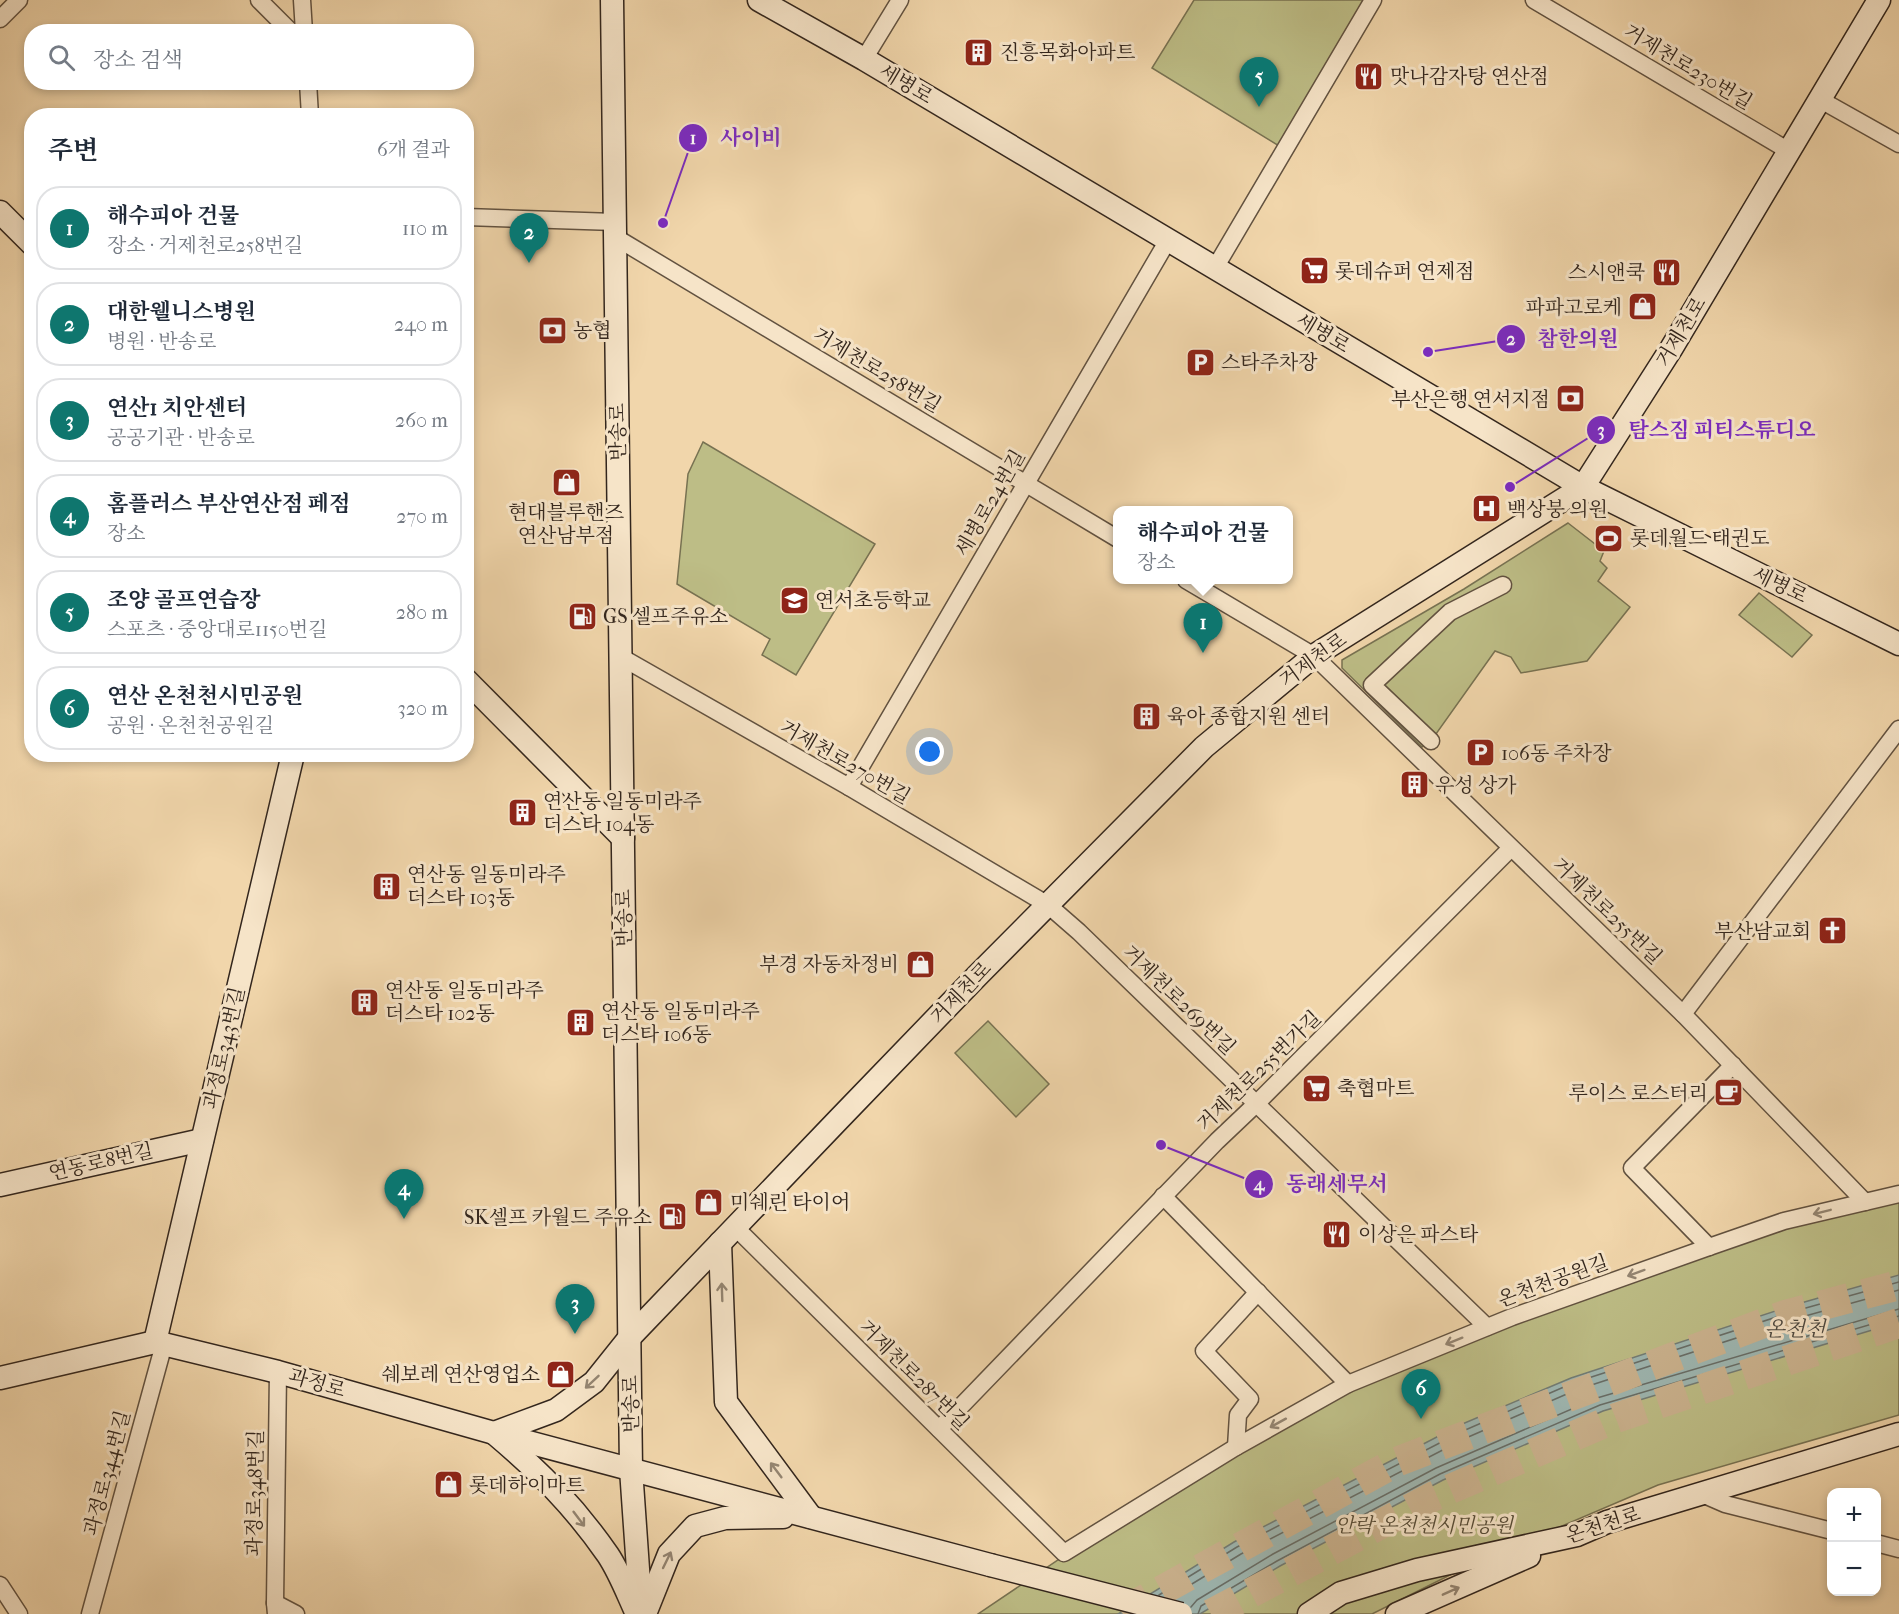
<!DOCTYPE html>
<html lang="ko">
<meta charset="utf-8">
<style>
:root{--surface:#fff;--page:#f6f6f7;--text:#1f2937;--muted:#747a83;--line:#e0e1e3;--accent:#0f766e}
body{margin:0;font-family:"IM FELL French Canon","Noto Serif KR",serif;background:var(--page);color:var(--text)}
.controls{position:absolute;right:18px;bottom:18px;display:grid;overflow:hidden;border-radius:12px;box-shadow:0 3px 9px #0003}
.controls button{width:54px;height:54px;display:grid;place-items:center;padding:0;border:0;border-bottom:2px solid var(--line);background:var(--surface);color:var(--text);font:30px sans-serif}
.you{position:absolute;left:930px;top:752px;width:21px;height:21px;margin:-15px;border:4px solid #fff;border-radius:50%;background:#1a73e8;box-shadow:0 0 0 9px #1a73e833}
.badge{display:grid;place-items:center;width:39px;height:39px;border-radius:50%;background:var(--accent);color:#fff;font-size:20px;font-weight:700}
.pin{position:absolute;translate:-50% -50px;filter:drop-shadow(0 2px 3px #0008)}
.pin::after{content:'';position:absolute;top:32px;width:21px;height:18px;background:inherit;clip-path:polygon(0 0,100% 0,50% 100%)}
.popup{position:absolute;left:1113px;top:506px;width:180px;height:78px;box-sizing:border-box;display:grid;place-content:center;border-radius:12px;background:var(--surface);filter:drop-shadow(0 2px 4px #0005);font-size:20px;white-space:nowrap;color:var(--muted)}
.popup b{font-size:22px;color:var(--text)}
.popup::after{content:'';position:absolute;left:50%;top:100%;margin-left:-12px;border:12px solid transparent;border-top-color:var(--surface)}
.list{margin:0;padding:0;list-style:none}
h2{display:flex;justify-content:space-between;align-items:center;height:78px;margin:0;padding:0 24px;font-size:26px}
h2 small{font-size:20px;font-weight:400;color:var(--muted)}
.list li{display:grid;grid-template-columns:39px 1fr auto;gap:18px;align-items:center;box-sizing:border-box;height:84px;margin:0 12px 12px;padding:0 12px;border:2px solid var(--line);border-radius:24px}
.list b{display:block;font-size:22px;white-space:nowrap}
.list p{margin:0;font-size:20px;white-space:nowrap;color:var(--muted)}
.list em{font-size:20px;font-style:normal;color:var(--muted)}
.icon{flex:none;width:33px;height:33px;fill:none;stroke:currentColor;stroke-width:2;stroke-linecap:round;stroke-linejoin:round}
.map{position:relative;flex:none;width:1899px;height:1614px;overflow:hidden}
.search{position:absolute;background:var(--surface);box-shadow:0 3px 9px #0003;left:24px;top:24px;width:450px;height:66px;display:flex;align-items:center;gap:15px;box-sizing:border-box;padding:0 21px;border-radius:24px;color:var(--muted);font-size:22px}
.panel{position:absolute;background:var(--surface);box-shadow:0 3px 9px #0003;left:24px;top:108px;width:450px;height:654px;border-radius:24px}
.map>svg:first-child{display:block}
</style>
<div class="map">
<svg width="1899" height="1614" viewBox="0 0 1899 1614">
<rect width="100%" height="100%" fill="#f1d6ab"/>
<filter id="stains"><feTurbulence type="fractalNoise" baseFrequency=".00333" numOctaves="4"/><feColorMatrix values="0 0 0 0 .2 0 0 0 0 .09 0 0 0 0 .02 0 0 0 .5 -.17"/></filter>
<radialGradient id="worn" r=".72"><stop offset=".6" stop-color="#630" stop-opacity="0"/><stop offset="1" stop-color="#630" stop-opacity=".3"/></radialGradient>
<g fill="#bdbd86" stroke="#787252" stroke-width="1.5">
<path d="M 1194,0 L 1366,0 L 1279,146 L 1152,68 Z"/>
<path d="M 703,442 L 875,544 L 796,675 L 762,655 L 770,639 L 677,584 L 688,474 Z"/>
<path d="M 1568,523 L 1604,551 L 1600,561 L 1607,568 L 1598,581 L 1630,607 L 1587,661 L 1521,673 L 1511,657 L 1495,651 L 1431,741 L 1422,747 L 1342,668 L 1342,660 L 1464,589 Z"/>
<path d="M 1759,593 L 1812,635 L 1792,657 L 1739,615 Z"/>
<path d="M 988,1021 L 1049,1084 L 1016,1117 L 955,1053 Z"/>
<path d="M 1899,1196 L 1899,1415 L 1658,1485 L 1466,1567 L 1372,1614 L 978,1614 L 1058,1560 L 1351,1386 L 1708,1252 Z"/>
</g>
<path fill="#9eb7b2" stroke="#737d76" stroke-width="1.5" d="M 1899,1275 L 1899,1322 L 1603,1411 L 1443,1480 L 1280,1566 L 1200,1614 L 1118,1614 L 1234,1542 L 1460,1425 L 1571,1378 L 1794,1305 Z"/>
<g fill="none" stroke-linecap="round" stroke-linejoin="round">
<g stroke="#686e68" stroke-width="1.5">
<path d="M 1159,1595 L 1237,1547 L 1463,1431 L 1573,1383 L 1795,1311 L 1899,1282"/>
<path d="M 1169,1598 L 1241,1554 L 1466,1438 L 1576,1390 L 1798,1318 L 1899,1290"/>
<path d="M 1191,1607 L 1197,1600 L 1273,1554 L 1436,1468 L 1597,1398 L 1899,1309"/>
<path d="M 1198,1614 L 1201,1606 L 1277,1561 L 1440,1474 L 1600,1405 L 1899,1316"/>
</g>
<g stroke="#cbb38f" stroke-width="30" stroke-dasharray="30 15" stroke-linecap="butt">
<path d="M 1123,1614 L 1133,1606 L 1396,1462 L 1785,1315 L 1899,1285"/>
<path d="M 1211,1614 L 1434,1496 L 1616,1418 L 1899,1323"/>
</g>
<defs>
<g id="street">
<path d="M 259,0 L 291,32"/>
<path d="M 302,0 L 304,32"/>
<path d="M 1534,0 L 1789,151"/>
<path d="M 0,19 L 19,0"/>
<path d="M 864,59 L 900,0"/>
<path d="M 308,82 L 310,116"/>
<path d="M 1819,99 L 1899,144"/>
<path d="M 466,217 L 615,222"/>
<path d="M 615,237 L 1118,539"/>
<path d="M 1215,268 L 1373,0"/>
<path d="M 1186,580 L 1314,656 L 1683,1014 L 1865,1202"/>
<path d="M 621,657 L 849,787 L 1048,905 L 1079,932 L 1487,1327"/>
<path d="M 1431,741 L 1372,685 L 1450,612 L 1503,585"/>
<path d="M 849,787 L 1168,240"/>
<path d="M 1683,1014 L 1899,729"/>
<path d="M 1163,1196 L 1348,1384"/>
<path d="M 735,1227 L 1064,1553 L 1236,1447 L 1348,1384 L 1512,1317 L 1709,1247 L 1784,1221 L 1899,1194"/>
<path d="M 1709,1247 L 1632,1168 L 1733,1065"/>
<path d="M 939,1429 L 1217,1141 L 1256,1104 L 1511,848"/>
<path d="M 1236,1447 L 1238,1415 L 1250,1399 L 1204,1351 L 1258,1292"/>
<path d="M 1702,1494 L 1725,1504 L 1832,1531"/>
<path d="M 1876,1543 L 1899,1549"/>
<path d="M 0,1585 L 19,1614"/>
<path d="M 275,1603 L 296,1614"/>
<path d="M 90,1614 L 164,1344"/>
<path d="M 276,1614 L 275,1603 L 278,1372"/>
</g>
<g id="secondary">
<path d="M 612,0 L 631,1469 L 641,1612"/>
<path d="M 759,0 L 864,59 L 1583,487 L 1899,644"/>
<path d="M 0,212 L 32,244"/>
<path d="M 466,680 L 623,838"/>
<path d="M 0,1185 L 202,1140"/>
<path d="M 720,1243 L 726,1402 L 811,1517"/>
<path d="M 155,1342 L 293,754"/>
<path d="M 0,1378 L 155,1342 L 278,1372 L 494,1433 L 990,1565"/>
<path d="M 637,1614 C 628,1595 620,1573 608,1555 C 574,1506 539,1471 494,1433 L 556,1410 L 594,1382 L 630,1337 L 839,1119 L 977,976 L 1204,747 L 1315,655 L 1583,487 L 1671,349 L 1879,0"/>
<path d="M 645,1614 L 669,1554 L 695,1526 L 725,1518 L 783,1517"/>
<path d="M 1309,1614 L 1341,1593 L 1417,1570 L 1577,1535 L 1607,1522 L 1899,1434"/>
<path d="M 1397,1614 L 1529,1556"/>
</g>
</defs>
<use href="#street" stroke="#625240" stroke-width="19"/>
<use href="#secondary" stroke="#33261d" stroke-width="25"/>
<use href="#street" stroke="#f6e4c8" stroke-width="16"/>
<use href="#secondary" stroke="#f6e4c8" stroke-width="22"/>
<defs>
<path id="secondary-bridge" d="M 990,1565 L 1181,1614"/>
</defs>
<use href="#secondary-bridge" stroke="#33261d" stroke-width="25" stroke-linecap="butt"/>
<use href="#secondary-bridge" stroke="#f6e4c8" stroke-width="22"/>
</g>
<defs><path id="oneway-shaft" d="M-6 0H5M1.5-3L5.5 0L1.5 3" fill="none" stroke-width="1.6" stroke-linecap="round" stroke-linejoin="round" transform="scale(1.5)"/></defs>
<g stroke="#948572">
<use href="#oneway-shaft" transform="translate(1822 1212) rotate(166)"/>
<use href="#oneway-shaft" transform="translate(1636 1273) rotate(160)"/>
<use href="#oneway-shaft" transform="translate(722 1292) rotate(-92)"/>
<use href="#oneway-shaft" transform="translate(1454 1341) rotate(158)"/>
<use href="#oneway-shaft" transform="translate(592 1382) rotate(137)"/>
<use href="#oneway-shaft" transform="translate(1278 1423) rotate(151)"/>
<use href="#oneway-shaft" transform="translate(776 1470) rotate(-127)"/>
<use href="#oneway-shaft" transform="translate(579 1519) rotate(53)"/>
<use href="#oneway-shaft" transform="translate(667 1560) rotate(-64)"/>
<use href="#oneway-shaft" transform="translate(1451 1591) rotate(-24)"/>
</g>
<defs>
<symbol id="building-square" viewBox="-11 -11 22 22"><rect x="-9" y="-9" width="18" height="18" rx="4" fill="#8f2418" stroke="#f6e4c8"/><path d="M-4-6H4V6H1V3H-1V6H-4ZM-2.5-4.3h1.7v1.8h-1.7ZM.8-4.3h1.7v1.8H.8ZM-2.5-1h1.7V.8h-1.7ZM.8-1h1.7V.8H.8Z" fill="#fff"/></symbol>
<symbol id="restaurant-square" viewBox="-11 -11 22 22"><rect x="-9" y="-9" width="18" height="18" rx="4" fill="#8f2418" stroke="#f6e4c8"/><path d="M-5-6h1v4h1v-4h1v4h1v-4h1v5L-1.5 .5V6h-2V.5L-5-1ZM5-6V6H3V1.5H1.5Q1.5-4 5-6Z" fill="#fff"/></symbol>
<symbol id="supermarket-square" viewBox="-11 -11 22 22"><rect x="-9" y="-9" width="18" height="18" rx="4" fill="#8f2418" stroke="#f6e4c8"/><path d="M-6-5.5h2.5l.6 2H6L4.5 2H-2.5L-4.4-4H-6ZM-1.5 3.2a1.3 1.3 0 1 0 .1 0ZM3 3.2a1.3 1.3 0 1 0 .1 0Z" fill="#fff"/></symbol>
<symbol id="shop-square" viewBox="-11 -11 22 22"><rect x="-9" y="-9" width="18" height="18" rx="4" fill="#8f2418" stroke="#f6e4c8"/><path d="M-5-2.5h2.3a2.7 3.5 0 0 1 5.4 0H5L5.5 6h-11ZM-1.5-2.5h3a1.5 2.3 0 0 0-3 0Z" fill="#fff"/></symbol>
<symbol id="bank-square" viewBox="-11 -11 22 22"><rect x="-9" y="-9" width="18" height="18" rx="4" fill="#8f2418" stroke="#f6e4c8"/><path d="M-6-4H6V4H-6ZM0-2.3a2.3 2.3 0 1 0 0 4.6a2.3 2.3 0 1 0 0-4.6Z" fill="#fff"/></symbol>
<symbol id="parking-square" viewBox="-11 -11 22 22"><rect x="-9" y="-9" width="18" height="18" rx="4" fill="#8f2418" stroke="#f6e4c8"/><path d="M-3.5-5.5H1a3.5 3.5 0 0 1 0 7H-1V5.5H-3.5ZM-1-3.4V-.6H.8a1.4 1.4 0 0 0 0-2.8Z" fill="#fff"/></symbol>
<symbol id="hospital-square" viewBox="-11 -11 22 22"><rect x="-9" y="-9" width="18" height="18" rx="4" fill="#8f2418" stroke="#f6e4c8"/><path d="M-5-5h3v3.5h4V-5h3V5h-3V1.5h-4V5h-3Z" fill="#fff"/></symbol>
<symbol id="stadium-square" viewBox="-11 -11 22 22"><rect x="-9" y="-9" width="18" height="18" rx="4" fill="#8f2418" stroke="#f6e4c8"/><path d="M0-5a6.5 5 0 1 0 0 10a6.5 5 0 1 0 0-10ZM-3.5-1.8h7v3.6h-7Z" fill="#fff"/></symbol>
<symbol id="school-square" viewBox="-11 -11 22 22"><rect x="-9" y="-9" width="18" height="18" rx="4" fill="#8f2418" stroke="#f6e4c8"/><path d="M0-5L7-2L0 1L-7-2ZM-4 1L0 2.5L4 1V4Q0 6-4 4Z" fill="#fff"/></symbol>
<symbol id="fuel-square" viewBox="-11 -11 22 22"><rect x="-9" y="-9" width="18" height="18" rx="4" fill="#8f2418" stroke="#f6e4c8"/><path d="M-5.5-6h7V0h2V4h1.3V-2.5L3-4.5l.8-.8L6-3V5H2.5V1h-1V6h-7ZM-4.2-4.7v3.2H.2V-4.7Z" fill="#fff"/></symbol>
<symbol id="church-square" viewBox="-11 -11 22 22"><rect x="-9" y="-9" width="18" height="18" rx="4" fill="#8f2418" stroke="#f6e4c8"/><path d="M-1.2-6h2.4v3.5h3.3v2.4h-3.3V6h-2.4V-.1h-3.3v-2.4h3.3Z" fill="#fff"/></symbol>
<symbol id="cafe-square" viewBox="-11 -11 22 22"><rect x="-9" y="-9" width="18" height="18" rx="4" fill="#8f2418" stroke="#f6e4c8"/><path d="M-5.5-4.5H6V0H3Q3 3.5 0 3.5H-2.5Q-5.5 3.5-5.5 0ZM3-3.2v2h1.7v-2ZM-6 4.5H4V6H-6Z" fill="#fff"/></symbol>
</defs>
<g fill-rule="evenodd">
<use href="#building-square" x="962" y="36" width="33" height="33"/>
<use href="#restaurant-square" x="1352" y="60" width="33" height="33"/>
<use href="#supermarket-square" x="1298" y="254" width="33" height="33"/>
<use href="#restaurant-square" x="1650" y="256" width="33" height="33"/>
<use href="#shop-square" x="1626" y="290" width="33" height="33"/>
<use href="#bank-square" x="536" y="314" width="33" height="33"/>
<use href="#parking-square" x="1184" y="346" width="33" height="33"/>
<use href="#bank-square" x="1554" y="382" width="33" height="33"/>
<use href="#shop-square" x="550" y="466" width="33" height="33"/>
<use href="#hospital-square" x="1470" y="492" width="33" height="33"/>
<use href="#stadium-square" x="1592" y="522" width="33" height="33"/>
<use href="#school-square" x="778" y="584" width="33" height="33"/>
<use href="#fuel-square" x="566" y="600" width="33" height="33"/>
<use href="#building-square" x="1130" y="700" width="33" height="33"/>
<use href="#parking-square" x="1464" y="736" width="33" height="33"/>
<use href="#building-square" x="1398" y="768" width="33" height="33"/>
<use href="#building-square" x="506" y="796" width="33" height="33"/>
<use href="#building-square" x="370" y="870" width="33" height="33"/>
<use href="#church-square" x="1816" y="914" width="33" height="33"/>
<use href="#shop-square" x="904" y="948" width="33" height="33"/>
<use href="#building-square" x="348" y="986" width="33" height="33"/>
<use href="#building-square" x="564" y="1006" width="33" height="33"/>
<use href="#supermarket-square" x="1300" y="1072" width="33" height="33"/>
<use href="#cafe-square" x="1712" y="1076" width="33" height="33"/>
<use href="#shop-square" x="692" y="1186" width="33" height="33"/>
<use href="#fuel-square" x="656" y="1200" width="33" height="33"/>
<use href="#restaurant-square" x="1320" y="1218" width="33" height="33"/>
<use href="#shop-square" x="544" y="1358" width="33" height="33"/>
<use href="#shop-square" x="432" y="1468" width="33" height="33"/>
</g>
<g text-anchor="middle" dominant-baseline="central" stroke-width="6" stroke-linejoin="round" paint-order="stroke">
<g font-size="20" fill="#33261d" stroke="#f6e4c8" text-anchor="start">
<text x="1000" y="52">진흥목화아파트</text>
<text x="1390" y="76">맛나감자탕 연산점</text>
<text x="1335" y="271">롯데슈퍼 연제점</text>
<text x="1645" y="272" text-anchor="end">스시앤쿡</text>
<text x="1622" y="307" text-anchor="end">파파고로케</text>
<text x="573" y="330">농협</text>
<text x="1221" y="362">스타주차장</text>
<text x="1550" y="399" text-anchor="end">부산은행 연서지점</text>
<text x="1507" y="509">백상붕 의원</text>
<text x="566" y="512" text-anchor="middle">현대블루핸즈<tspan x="566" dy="23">연산남부점</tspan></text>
<text x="1630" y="538">롯데월드 태권도</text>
<text x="815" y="600">연서초등학교</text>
<text x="603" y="616">GS 셀프주유소</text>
<text x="1167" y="716">육아 종합지원 센터</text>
<text x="1501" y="753">106동 주차장</text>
<text x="1435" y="785">우성 상가</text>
<text x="543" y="801">연산동 일동미라주<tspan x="543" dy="23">더스타 104동</tspan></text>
<text x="407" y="874">연산동 일동미라주<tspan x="407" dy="23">더스타 103동</tspan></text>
<text x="1811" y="931" text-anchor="end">부산남교회</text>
<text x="899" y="964" text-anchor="end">부경 자동차정비</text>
<text x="385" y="990">연산동 일동미라주<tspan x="385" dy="23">더스타 102동</tspan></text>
<text x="601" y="1011">연산동 일동미라주<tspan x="601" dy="23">더스타 106동</tspan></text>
<text x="1337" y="1088">축협마트</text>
<text x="1708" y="1093" text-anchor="end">루이스 로스터리</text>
<text x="730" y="1202">미쉐린 타이어</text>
<text x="652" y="1217" text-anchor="end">SK셀프 카월드 주유소</text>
<text x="1358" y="1234">이상은 파스타</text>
<text x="540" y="1374" text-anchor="end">쉐보레 연산영업소</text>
<text x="469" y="1485">롯데하이마트</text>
</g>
<g font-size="20" fill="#33261d" stroke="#f6e4c8">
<text transform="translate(1688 67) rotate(31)">거제천로230번길</text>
<text transform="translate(906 84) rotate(31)">세병로</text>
<text transform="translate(1681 332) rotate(-59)">거제천로</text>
<text transform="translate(1323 333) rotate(31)">세병로</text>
<text transform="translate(877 370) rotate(31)">거제천로258번길</text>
<text transform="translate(618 432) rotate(-91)">반송로</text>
<text transform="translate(990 503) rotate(-60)">세병로24번길</text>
<text transform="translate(1780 585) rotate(26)">세병로</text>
<text transform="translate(1313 660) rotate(-36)">거제천로</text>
<text transform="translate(845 762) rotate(30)">거제천로270번길</text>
<text transform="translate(1607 911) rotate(44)">거제천로255번길</text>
<text transform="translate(624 918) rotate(-91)">반송로</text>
<text transform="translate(961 993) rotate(-46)">거제천로</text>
<text transform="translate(1179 1000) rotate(44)">거제천로269번길</text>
<text transform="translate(224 1048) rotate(-77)">과정로343번길</text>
<text transform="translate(1259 1071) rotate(-44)">거제천로255번가길</text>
<text transform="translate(101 1162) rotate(-13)">연동로8번길</text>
<text transform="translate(1553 1281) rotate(-20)">온천천공원길</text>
<text transform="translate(914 1375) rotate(45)">거제천로287번길</text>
<text transform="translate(317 1383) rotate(16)">과정로</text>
<text transform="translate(631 1404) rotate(-91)">반송로</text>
<text transform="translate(107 1473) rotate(-75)">과정로344번길</text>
<text transform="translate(255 1493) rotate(-89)">과정로348번길</text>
<text transform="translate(1603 1525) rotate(-18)">온천천로</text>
</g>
<g font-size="20" font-style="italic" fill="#564c37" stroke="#f6e4c8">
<text x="1424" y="1525">안락 온천천시민공원</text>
</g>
<g font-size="21" font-style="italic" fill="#4e4a42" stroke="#f6e4c8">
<text x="1795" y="1329">온천천</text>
</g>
</g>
<path fill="none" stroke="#7b2cbf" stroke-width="2" d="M663 223L693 138M1428 352L1511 339M1510 487L1601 430M1161 1145L1259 1184"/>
<g fill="#7b2cbf" stroke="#f6e4c8" stroke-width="2">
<circle cx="663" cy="223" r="6"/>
<circle cx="1428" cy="352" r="6"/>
<circle cx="1510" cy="487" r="6"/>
<circle cx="1161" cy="1145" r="6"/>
<circle cx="693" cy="138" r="15"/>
<circle cx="1511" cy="339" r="15"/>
<circle cx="1601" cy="430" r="15"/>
<circle cx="1259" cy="1184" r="15"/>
</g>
<g font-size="18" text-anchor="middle" font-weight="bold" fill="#fff">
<text x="693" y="144">1</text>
<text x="1511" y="345">2</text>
<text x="1601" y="436">3</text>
<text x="1259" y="1190">4</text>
</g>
<g font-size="21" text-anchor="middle" font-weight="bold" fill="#7b2cbf" stroke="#f6e4c8" stroke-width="6" stroke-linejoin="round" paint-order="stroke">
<text x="751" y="145">사이비</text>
<text x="1578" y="346">참한의원</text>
<text x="1722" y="437">탐스짐 피티스튜디오</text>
<text x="1337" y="1191">동래세무서</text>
</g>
<rect width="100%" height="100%" filter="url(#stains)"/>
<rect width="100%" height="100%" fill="url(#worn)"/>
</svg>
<div class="controls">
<button>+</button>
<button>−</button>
</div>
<div class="you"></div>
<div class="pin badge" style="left:1203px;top:653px">1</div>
<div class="popup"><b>해수피아 건물</b>장소</div>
<div class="pin badge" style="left:529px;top:263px">2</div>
<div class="pin badge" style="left:575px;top:1334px">3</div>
<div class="pin badge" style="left:404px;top:1219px">4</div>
<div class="pin badge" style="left:1259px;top:107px">5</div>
<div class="pin badge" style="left:1421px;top:1419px">6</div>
<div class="search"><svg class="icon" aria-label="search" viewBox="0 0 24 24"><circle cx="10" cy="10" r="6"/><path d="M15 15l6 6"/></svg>장소 검색</div>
<section class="panel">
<h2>주변<small>6개 결과</small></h2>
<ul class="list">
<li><span class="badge">1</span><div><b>해수피아 건물</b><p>장소 · 거제천로258번길</p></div><em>110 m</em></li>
<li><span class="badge">2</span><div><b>대한웰니스병원</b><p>병원 · 반송로</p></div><em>240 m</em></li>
<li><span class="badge">3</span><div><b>연산1 치안센터</b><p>공공기관 · 반송로</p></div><em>260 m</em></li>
<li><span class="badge">4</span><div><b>홈플러스 부산연산점 페점</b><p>장소</p></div><em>270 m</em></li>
<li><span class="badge">5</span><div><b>조양 골프연습장</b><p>스포츠 · 중앙대로1150번길</p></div><em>280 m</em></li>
<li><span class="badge">6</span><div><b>연산 온천천시민공원</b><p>공원 · 온천천공원길</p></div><em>320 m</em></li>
</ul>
</section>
</div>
